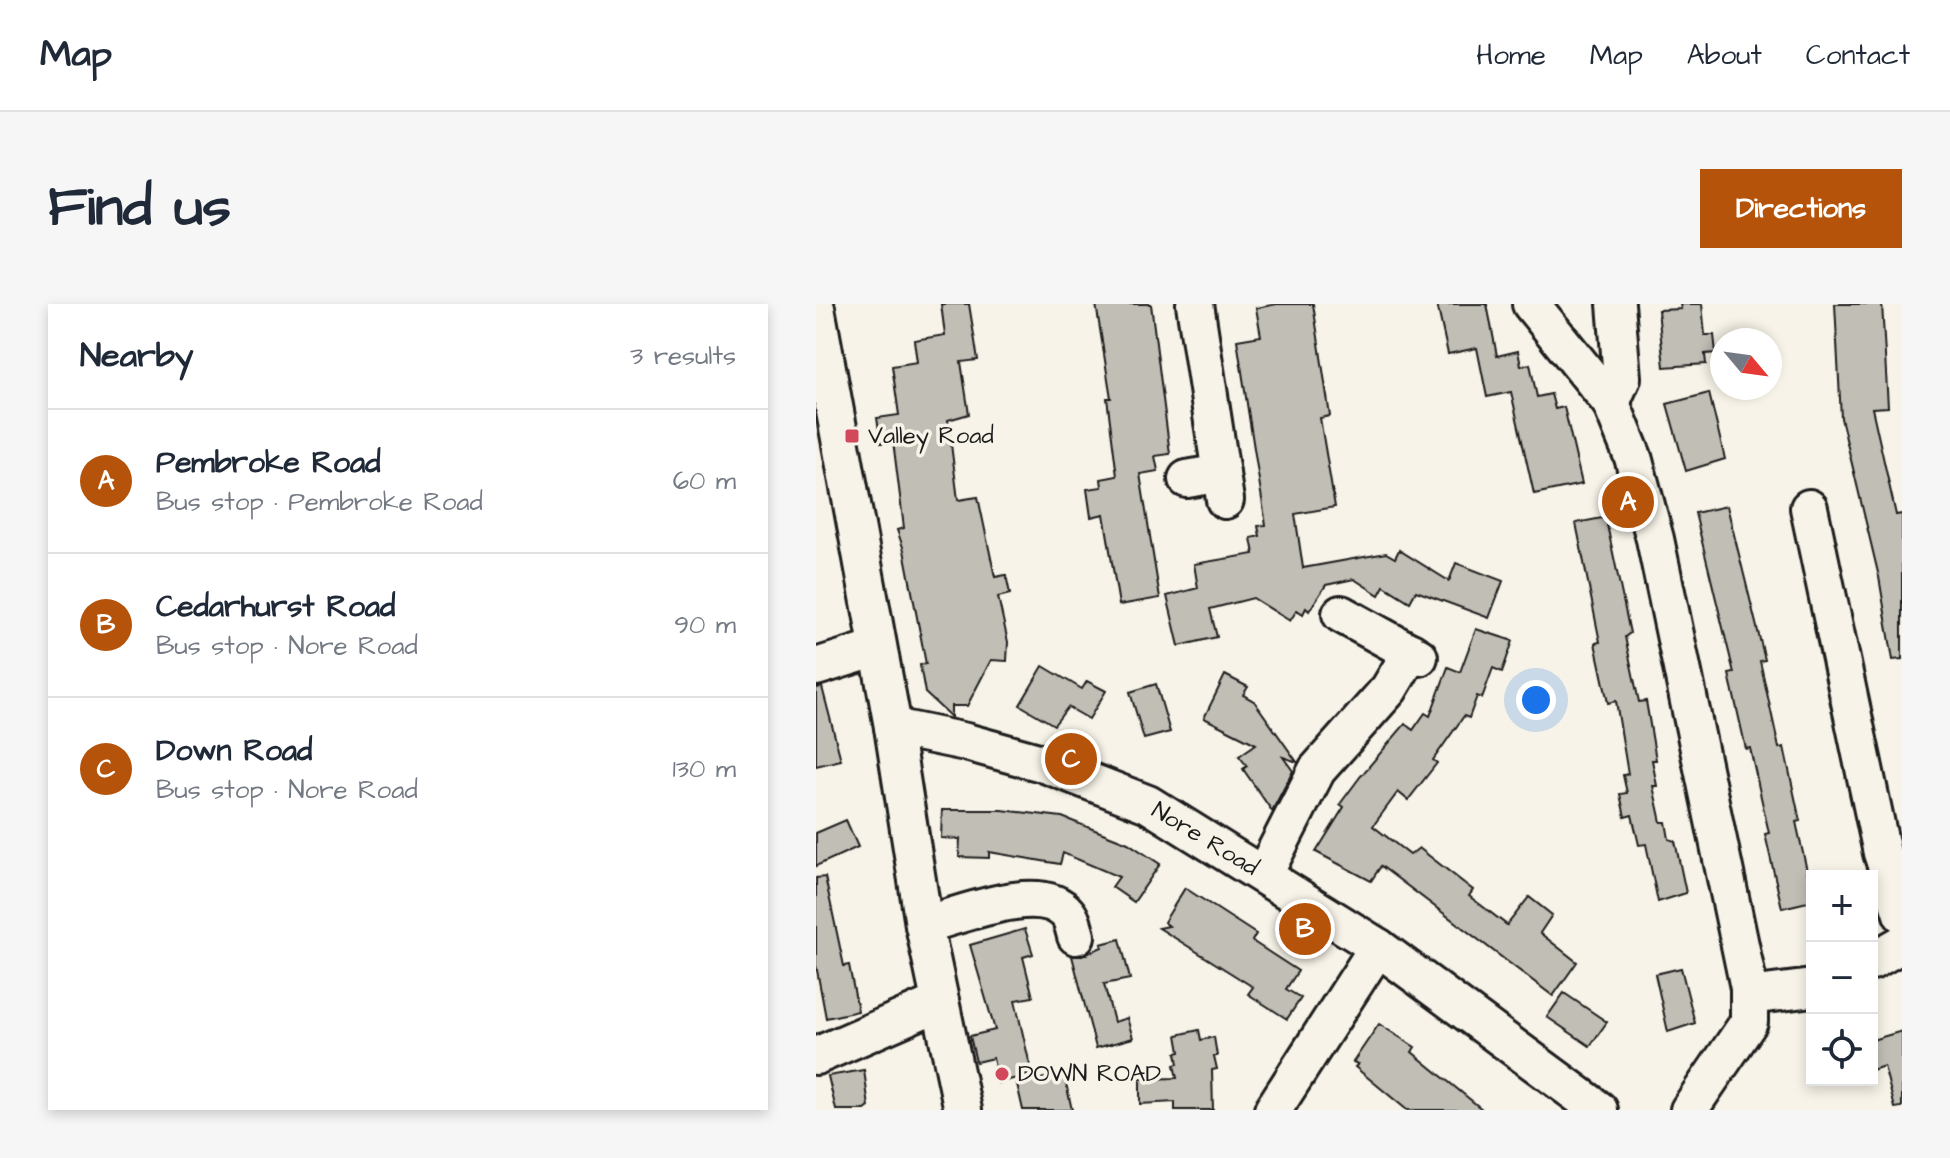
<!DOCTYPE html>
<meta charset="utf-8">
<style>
:root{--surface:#fff;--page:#f6f6f7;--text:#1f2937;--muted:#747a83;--line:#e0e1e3;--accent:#b45309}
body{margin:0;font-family:"Architects Daughter",sans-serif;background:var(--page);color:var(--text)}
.controls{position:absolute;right:24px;bottom:24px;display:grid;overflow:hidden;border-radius:0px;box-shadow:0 4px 12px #0003}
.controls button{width:72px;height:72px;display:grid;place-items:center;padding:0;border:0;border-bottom:2px solid var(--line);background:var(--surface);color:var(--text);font:40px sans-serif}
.compass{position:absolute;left:894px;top:24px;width:72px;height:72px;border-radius:50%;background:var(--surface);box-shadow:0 4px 12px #0003;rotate:119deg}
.you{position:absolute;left:720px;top:396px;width:28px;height:28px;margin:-20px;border:6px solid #fff;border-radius:50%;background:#1a73e8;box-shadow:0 0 0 12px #1a73e833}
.badge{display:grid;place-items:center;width:52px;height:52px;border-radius:50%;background:var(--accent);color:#fff;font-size:26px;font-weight:700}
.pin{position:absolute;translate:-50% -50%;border:4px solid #fff;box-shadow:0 2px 8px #0006}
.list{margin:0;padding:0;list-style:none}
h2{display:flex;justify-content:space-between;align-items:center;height:104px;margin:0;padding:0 32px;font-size:34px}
h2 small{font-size:26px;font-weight:400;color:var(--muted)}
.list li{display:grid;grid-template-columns:52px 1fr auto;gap:24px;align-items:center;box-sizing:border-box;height:144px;padding:0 32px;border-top:2px solid var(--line)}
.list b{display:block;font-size:30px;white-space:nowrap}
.list p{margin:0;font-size:26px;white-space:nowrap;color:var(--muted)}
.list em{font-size:26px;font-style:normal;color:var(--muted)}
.icon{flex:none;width:44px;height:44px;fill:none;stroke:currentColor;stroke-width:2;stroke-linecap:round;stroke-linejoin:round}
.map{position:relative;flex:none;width:1086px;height:806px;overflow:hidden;border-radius:0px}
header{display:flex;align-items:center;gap:48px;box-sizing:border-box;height:112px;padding:0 40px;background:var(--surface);border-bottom:2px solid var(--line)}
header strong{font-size:38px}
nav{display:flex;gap:44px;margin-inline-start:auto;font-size:28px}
.intro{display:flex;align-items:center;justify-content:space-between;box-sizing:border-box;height:192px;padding:0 48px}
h1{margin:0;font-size:56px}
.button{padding:20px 36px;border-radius:0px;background:var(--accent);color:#fff;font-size:28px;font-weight:700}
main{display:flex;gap:48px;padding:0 48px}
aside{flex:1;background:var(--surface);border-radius:0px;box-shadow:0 4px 12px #0003}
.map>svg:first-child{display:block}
</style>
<header>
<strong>Map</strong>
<nav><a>Home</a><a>Map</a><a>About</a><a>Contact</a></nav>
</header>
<div class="intro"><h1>Find us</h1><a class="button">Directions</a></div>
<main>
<aside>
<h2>Nearby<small>3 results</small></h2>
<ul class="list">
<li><span class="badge">A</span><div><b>Pembroke Road</b><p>Bus stop · Pembroke Road</p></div><em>60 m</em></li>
<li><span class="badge">B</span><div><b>Cedarhurst Road</b><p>Bus stop · Nore Road</p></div><em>90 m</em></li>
<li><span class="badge">C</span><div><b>Down Road</b><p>Bus stop · Nore Road</p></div><em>130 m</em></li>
</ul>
</aside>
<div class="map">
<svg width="1086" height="806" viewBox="0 0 1086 806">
<rect width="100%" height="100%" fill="#f7f3e8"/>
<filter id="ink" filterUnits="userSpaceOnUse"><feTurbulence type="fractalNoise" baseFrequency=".0125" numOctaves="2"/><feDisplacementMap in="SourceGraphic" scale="16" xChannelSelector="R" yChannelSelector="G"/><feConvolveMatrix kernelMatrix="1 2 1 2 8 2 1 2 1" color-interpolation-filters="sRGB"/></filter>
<g filter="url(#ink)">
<g fill="#c0beb5" stroke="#1c1c1c" stroke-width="2">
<path d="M 125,0 L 153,0 L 162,56 L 145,58 L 153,110 L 132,116 L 142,196 L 162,193 L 179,273 L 190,271 L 194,290 L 182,293 L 192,338 L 191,357 L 175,356 L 151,402 L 135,402 L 135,413 L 109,389 L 104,361 L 110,360 L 88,246 L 81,226 L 88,224 L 77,137 L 65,139 L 61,114 L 83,111 L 76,62 L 101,58 L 98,36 L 129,31 Z"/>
<path d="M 280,0 L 335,0 L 354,150 L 339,152 L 342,167 L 324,170 L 344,294 L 303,301 L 288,210 L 275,213 L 271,185 L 286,183 L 285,175 L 301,172 L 291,94 L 295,94 Z"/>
<path d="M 461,0 L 497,0 L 514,112 L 504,114 L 519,203 L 479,210 L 487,264 L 570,249 L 579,254 L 583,246 L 633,277 L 640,259 L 687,277 L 673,314 L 600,287 L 594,298 L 568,282 L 563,291 L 538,275 L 510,281 L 493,307 L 490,304 L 487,310 L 481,306 L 474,317 L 437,294 L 394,305 L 401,333 L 363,342 L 351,292 L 382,284 L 378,260 L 438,250 L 435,234 L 444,232 L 442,222 L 450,221 L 421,36 L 445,32 L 440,4 Z"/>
<path d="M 621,0 L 671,0 L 681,52 L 702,47 L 705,62 L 714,60 L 721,93 L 735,90 L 739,105 L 748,103 L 766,180 L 718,190 L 695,88 L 671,93 L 661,44 L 632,50 Z"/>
<path d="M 864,0 L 886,0 L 889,31 L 898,31 L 900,49 L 889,50 L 890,60 L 848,63 L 842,6 L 865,5 Z"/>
<path d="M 1019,0 L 1066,0 L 1072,103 L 1056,104 L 1080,211 L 1086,210 L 1086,355 L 1077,356 L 1063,273 L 1025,114 Z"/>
<path d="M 893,89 L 909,155 L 870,167 L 851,100 Z"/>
<path d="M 911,202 L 949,356 L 944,357 L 963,444 L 968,443 L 984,517 L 980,518 L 996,589 L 996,597 L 966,604 L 949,530 L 953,529 L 934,444 L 930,445 L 913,370 L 918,369 L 879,209 Z"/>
<path d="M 786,214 L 790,216 L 814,329 L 809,333 L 823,398 L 830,397 L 840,456 L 836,456 L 841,482 L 837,482 L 845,518 L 850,518 L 853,535 L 859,537 L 870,589 L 842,598 L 830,540 L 823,541 L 816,511 L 809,513 L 804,490 L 811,489 L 807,471 L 812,470 L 800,397 L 792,399 L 779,339 L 784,338 L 760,219 Z"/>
<path d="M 660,325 L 697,337 L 686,368 L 677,364 L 666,394 L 661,392 L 653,414 L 648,412 L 617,456 L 621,459 L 592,496 L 582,488 L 557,522 L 594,551 L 603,544 L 657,586 L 653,592 L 691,621 L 713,593 L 736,611 L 724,629 L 761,658 L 737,692 L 565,562 L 555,577 L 500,548 L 528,503 L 524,500 L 544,473 L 589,420 L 597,426 L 609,409 L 614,412 L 632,363 L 644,368 Z"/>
<path d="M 227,362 L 266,385 L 271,377 L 290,387 L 273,415 L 252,403 L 238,421 L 204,401 Z"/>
<path d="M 409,371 L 432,383 L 427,391 L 438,397 L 481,458 L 467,453 L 477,467 L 456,507 L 427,465 L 431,462 L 423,452 L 440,440 L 388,414 Z"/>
<path d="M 340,380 L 354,428 L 328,435 L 314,388 Z"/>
<path d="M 6,383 L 25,456 L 0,462 L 0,384 Z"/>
<path d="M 126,506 L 186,506 L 246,513 L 312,539 L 344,560 L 318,598 L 296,583 L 303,573 L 247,549 L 244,560 L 173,548 L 173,554 L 143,553 L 144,535 L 125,534 Z"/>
<path d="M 30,516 L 42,543 L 0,562 L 0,529 Z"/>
<path d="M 9,573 L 28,662 L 33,661 L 42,707 L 10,714 L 0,661 L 0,574 Z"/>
<path d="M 369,584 L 440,630 L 436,637 L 482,667 L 470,685 L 485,694 L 471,715 L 432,690 L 437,683 L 343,624 L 353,622 L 348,618 Z"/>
<path d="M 209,625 L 217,650 L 207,653 L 217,693 L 199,696 L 216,770 L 182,779 L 177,754 L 160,758 L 154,732 L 179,726 L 154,641 Z"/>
<path d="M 304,635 L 314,675 L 288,680 L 298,718 L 311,714 L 317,734 L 280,744 L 256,652 L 266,652 L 286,643 L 285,640 Z"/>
<path d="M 865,664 L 879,719 L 852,728 L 839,670 Z"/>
<path d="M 748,689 L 791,718 L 774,742 L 731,713 Z"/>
<path d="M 563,720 L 599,743 L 596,748 L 667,806 L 591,806 L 539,763 L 542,760 L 537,758 Z"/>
<path d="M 383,726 L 385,736 L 398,733 L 401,752 L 398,752 L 401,765 L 396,766 L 397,806 L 359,806 L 359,798 L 324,800 L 324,775 L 361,774 L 358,761 L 362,760 L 360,749 L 364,748 L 361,731 Z"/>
<path d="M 1086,727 L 1086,803 L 1079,804 L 1068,762 L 1056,766 L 1056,736 Z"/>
<path d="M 48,766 L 53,803 L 49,806 L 20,806 L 12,772 Z"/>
<path d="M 248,770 L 256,806 L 207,806 L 201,780 Z"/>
</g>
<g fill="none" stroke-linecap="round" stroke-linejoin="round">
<defs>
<g id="minor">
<path d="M 379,0 L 409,196"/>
<path d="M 715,0 L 795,99 L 817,153 L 839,235 L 933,684 L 933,718 L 873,806"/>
<path d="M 0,4 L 77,423 L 108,621 L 147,806"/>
<path d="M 795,99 L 806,74 L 800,0"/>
<path d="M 371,175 L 405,169"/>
<path d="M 993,204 L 1066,549 L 1086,610"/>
<path d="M 525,310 L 603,353"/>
<path d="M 0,363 L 61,344"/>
<path d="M 77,423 L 150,438 L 226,459 L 332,500 L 562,643 L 783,806"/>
<path d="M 448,570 L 501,466 L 573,385 L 595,348"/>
<path d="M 108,621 C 142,612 225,577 251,609 C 256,614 258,625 260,632"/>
<path d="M 1056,657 L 1086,640"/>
<path d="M 934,692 L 996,684"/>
<path d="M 0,752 L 124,698"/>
<path d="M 457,806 L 562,643"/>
</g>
</defs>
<use href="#minor" stroke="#1c1c1c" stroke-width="42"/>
<use href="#minor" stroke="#f7f3e8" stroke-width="36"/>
</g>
</g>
<g fill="#d1495b" stroke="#f7f3e8" stroke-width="3">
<rect x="28" y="124" width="16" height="16" rx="4"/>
<circle cx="186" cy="770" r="8"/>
</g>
<g text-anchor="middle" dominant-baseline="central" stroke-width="7" stroke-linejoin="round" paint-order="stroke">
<g font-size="24" fill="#1c1c1c" stroke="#f7f3e8" text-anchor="start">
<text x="52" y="132">Valley Road</text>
<text x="202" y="770">DOWN ROAD</text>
</g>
<g font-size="24" fill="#1c1c1c" stroke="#f7f3e8">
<text transform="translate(389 535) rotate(31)">Nore Road</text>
</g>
</g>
</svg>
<div class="controls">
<button>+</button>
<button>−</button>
<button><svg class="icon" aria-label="locate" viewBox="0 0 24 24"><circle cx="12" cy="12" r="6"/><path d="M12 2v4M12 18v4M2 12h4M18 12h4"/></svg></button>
</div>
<svg class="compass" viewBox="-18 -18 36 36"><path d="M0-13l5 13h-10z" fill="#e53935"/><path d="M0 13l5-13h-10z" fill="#747a83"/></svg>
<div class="you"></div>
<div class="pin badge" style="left:812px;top:198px">A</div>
<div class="pin badge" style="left:489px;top:625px">B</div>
<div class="pin badge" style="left:255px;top:455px">C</div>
</div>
</main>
